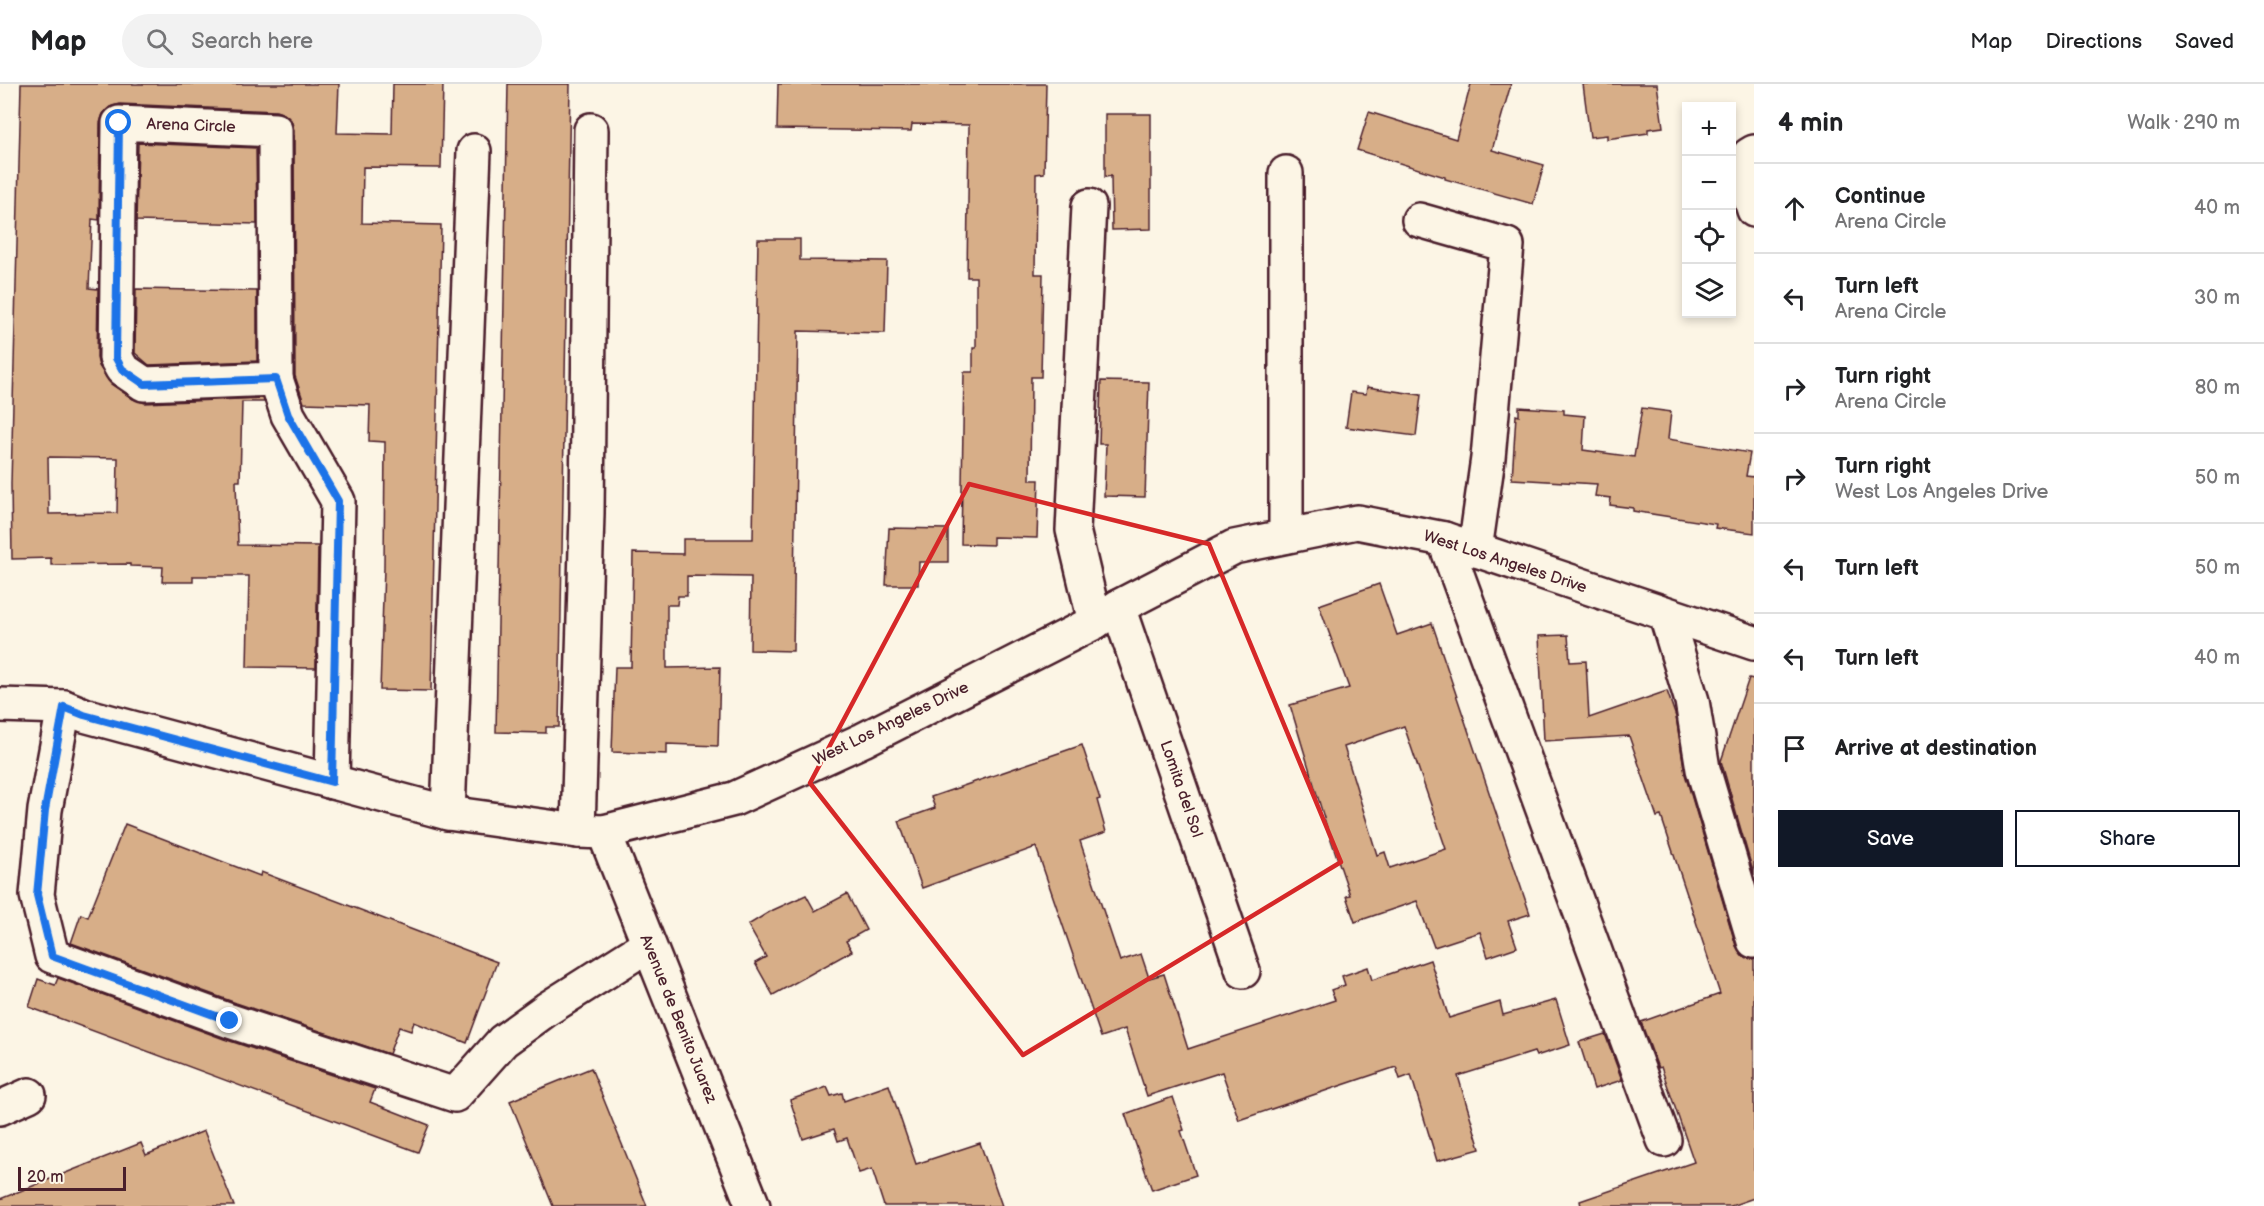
<!DOCTYPE html>
<meta charset="utf-8">
<style>
:root{--surface:#fff;--page:#f2f2f2;--text:#202124;--muted:#757577;--line:#e0e0e0;--accent:#111827}
body{margin:0;font-family:"Balsamiq Sans",sans-serif;background:var(--page);color:var(--text)}
.controls{position:absolute;right:18px;top:18px;display:grid;overflow:hidden;border-radius:0px;box-shadow:0 3px 9px #0003}
.controls button{width:54px;height:54px;display:grid;place-items:center;padding:0;border:0;border-bottom:2px solid var(--line);background:var(--surface);color:var(--text);font:30px sans-serif}
.scale{position:absolute;left:18px;bottom:15px;width:108px;box-sizing:border-box;padding-left:6px;border:3px solid #4a1f2b;border-top:0;font-size:16px;line-height:21px;white-space:nowrap;color:#4a1f2b;-webkit-text-stroke:4px #fcf5e5;paint-order:stroke}
.stop{position:absolute;width:18px;height:18px;margin:-14px;border:4px solid #1a73e8;border-radius:50%;background:#fff}
.stop.end{background:#1a73e8;border-color:#fff;box-shadow:0 2px 6px #0008}
.list{margin:0;padding:0;list-style:none}
h2{display:flex;justify-content:space-between;align-items:center;height:78px;margin:0;padding:0 24px;font-size:26px}
h2 small{font-size:20px;font-weight:400;color:var(--muted)}
.list li{display:grid;grid-template-columns:39px 1fr auto;gap:18px;align-items:center;box-sizing:border-box;height:90px;padding:0 24px;border-top:2px solid var(--line)}
.list b{display:block;font-size:22px;white-space:nowrap}
.list p{margin:0;font-size:20px;white-space:nowrap;color:var(--muted)}
.list em{font-size:20px;font-style:normal;color:var(--muted)}
.actions{display:flex;gap:12px;padding:18px 24px}
.actions a{flex:1;padding:14px 0;border:2px solid var(--accent);border-radius:0px;text-align:center;font-size:21px;color:var(--accent)}
.actions .main{background:var(--accent);color:#fff}
.icon{flex:none;width:33px;height:33px;fill:none;stroke:currentColor;stroke-width:2;stroke-linecap:round;stroke-linejoin:round}
.map{position:relative;flex:none;width:1754px;height:1122px;overflow:hidden}
header{display:flex;align-items:center;gap:36px;box-sizing:border-box;height:84px;padding:0 30px;background:var(--surface);border-bottom:2px solid var(--line)}
header strong{font-size:28px}
nav{display:flex;gap:33px;margin-inline-start:auto;font-size:21px}
.search{width:420px;height:54px;background:var(--page);display:flex;align-items:center;gap:15px;box-sizing:border-box;padding:0 21px;border-radius:33px;color:var(--muted);font-size:22px}
main{display:flex}
aside{flex:1;background:var(--surface)}
.map>svg:first-child{display:block}
</style>
<header>
<strong>Map</strong>
<div class="search"><svg class="icon" aria-label="search" viewBox="0 0 24 24"><circle cx="10" cy="10" r="6"/><path d="M15 15l6 6"/></svg>Search here</div>
<nav><a>Map</a><a>Directions</a><a>Saved</a></nav>
</header>
<main>
<div class="map">
<svg width="1754" height="1122" viewBox="0 0 1754 1122">
<rect width="100%" height="100%" fill="#fcf5e5"/>
<filter id="ink" filterUnits="userSpaceOnUse"><feTurbulence type="fractalNoise" baseFrequency=".0167" numOctaves="2"/><feDisplacementMap in="SourceGraphic" scale="12" xChannelSelector="R" yChannelSelector="G"/><feConvolveMatrix kernelMatrix="1 2 1 2 8 2 1 2 1" color-interpolation-filters="sRGB"/></filter>
<g filter="url(#ink)">
<g fill="#d7ae88" stroke="#4a1f2b" stroke-width="1.5" fill-rule="evenodd">
<path d="M 21,0 L 339,0 L 337,49 L 392,50 L 393,0 L 443,0 L 441,84 L 363,83 L 362,139 L 441,141 L 431,607 L 380,606 L 384,484 L 385,358 L 369,357 L 370,321 L 304,319 L 295,292 L 294,46 L 291,36 L 284,30 L 276,27 L 120,20 L 110,23 L 103,30 L 100,39 L 99,136 L 92,135 L 89,204 L 98,205 L 97,274 L 99,282 L 111,300 L 133,315 L 145,319 L 263,314 L 264,318 L 242,318 L 240,397 L 236,397 L 238,461 L 318,462 L 316,584 L 247,583 L 249,492 L 193,492 L 193,498 L 162,498 L 163,483 L 130,482 L 130,480 L 51,481 L 51,474 L 12,475 L 11,400 ZM 48,373 L 118,374 L 117,429 L 49,430 Z"/>
<path d="M 508,0 L 570,0 L 559,643 L 546,643 L 546,649 L 496,648 Z"/>
<path d="M 778,0 L 1046,0 L 1044,89 L 1036,90 L 1035,190 L 1043,190 L 1041,293 L 1031,293 L 1030,396 L 1039,396 L 1037,454 L 993,453 L 993,461 L 961,460 L 964,288 L 973,288 L 973,264 L 976,264 L 976,193 L 967,193 L 969,41 L 912,40 L 911,47 L 777,45 Z"/>
<path d="M 1471,0 L 1511,0 L 1492,66 L 1544,81 L 1533,120 L 1445,95 L 1445,93 L 1357,66 L 1369,28 L 1456,55 Z"/>
<path d="M 1583,0 L 1657,0 L 1663,43 L 1648,45 L 1648,49 L 1607,55 L 1607,51 L 1590,53 Z"/>
<path d="M 1105,30 L 1151,30 L 1151,145 L 1112,146 L 1111,92 L 1105,93 Z"/>
<path d="M 138,59 L 256,64 L 257,140 L 136,137 Z"/>
<path d="M 758,155 L 800,155 L 800,176 L 887,177 L 885,249 L 798,247 L 793,567 L 750,566 L 751,493 L 687,492 L 687,512 L 678,512 L 677,521 L 667,521 L 667,584 L 720,583 L 718,662 L 667,660 L 667,670 L 612,668 L 615,583 L 631,583 L 633,469 L 683,470 L 683,455 L 753,455 Z"/>
<path d="M 136,205 L 257,207 L 257,277 L 149,281 L 135,269 Z"/>
<path d="M 1101,297 L 1149,298 L 1145,413 L 1104,412 L 1106,360 L 1099,360 Z"/>
<path d="M 1367,303 L 1421,311 L 1416,352 L 1346,343 L 1351,308 L 1366,310 Z"/>
<path d="M 1519,323 L 1564,326 L 1564,330 L 1585,332 L 1583,366 L 1634,373 L 1642,324 L 1671,328 L 1668,355 L 1750,369 L 1746,392 L 1754,393 L 1754,449 L 1715,444 L 1716,440 L 1633,427 L 1633,424 L 1610,421 L 1611,414 L 1595,412 L 1597,400 L 1512,395 L 1516,331 L 1519,332 Z"/>
<path d="M 889,444 L 948,445 L 948,478 L 919,478 L 918,501 L 886,501 Z"/>
<path d="M 1379,500 L 1397,551 L 1432,539 L 1530,830 L 1508,837 L 1517,863 L 1488,873 L 1480,848 L 1434,863 L 1417,817 L 1355,838 L 1346,812 L 1350,811 L 1327,744 L 1290,621 L 1349,604 L 1319,521 ZM 1404,642 L 1446,765 L 1390,784 L 1385,768 L 1377,771 L 1344,663 Z"/>
<path d="M 1568,551 L 1570,578 L 1586,577 L 1589,634 L 1667,607 L 1676,633 L 1685,690 L 1736,862 L 1742,871 L 1754,875 L 1754,1114 L 1731,1122 L 1581,1122 L 1580,1117 L 1694,1078 L 1661,983 L 1658,984 L 1641,938 L 1720,910 L 1661,732 L 1657,733 L 1629,652 L 1544,657 L 1539,552 Z"/>
<path d="M 1749,594 L 1754,595 L 1754,791 L 1721,677 Z"/>
<path d="M 1082,661 L 1100,715 L 1097,716 L 1106,748 L 1080,757 L 1120,877 L 1141,870 L 1149,894 L 1164,890 L 1188,965 L 1335,916 L 1331,906 L 1345,901 L 1342,892 L 1368,883 L 1372,896 L 1430,876 L 1449,934 L 1500,918 L 1503,931 L 1556,916 L 1570,961 L 1536,972 L 1534,968 L 1458,992 L 1480,1065 L 1437,1077 L 1411,991 L 1400,995 L 1396,983 L 1239,1036 L 1222,988 L 1147,1012 L 1125,945 L 1101,953 L 1036,763 L 922,804 L 899,737 L 935,724 L 931,713 Z"/>
<path d="M 125,740 L 260,792 L 261,788 L 497,878 L 467,959 L 414,938 L 411,947 L 399,943 L 389,970 L 236,919 L 71,859 L 81,830 L 88,833 Z"/>
<path d="M 847,810 L 866,846 L 846,857 L 852,867 L 773,911 L 755,879 L 766,873 L 748,841 L 771,827 L 806,811 L 815,827 Z"/>
<path d="M 58,894 L 224,955 L 375,1005 L 370,1018 L 429,1041 L 418,1068 L 29,923 L 38,895 L 55,901 Z"/>
<path d="M 1605,950 L 1622,996 L 1594,1005 L 1579,958 Z"/>
<path d="M 591,984 L 647,1122 L 553,1122 L 510,1017 Z"/>
<path d="M 889,1001 L 916,1080 L 980,1059 L 1002,1122 L 884,1122 L 872,1085 L 859,1089 L 847,1054 L 838,1057 L 834,1045 L 803,1055 L 790,1016 L 827,1003 L 831,1012 L 842,1009 L 844,1017 Z"/>
<path d="M 1173,1013 L 1184,1046 L 1181,1047 L 1196,1091 L 1152,1106 L 1125,1030 Z"/>
<path d="M 204,1047 L 234,1122 L 0,1122 L 0,1115 L 141,1059 L 146,1071 Z"/>
</g>
<g fill="none" stroke-linecap="round" stroke-linejoin="round">
<defs>
<g id="minor">
<path d="M 119,39 L 275,46 L 276,295 L 144,300 L 122,285 L 116,274 Z"/>
<path d="M 1754,68 L 1749,71 L 1746,101 L 1754,126"/>
<path d="M 1286,89 L 1286,452"/>
<path d="M 1089,122 L 1073,446 L 1095,538"/>
<path d="M 1419,136 L 1507,161 L 1488,374 L 1475,466"/>
<path d="M 276,295 L 288,331 L 338,417 L 332,698"/>
<path d="M 1444,455 L 1664,1056"/>
<path d="M 1118,523 L 1243,887"/>
<path d="M 1666,531 L 1692,617 L 1703,685 L 1754,857"/>
<path d="M 64,623 L 45,726 L 37,811 L 52,872 L 230,937 L 455,1011 L 503,957 L 547,925 L 648,861"/>
<path d="M 448,729 L 474,67"/>
<path d="M 578,747 L 587,429 L 591,46"/>
<path d="M 604,748 L 753,1122"/>
<path d="M 0,1024 L 29,1011"/>
</g>
<path id="major" d="M 0,621 L 64,623 L 84,631 L 448,729 L 578,747 L 604,748 L 734,715 L 863,656 L 1095,538 L 1118,523 L 1234,463 L 1357,438 L 1444,455 L 1754,559"/>
</defs>
<use href="#minor" stroke="#4a1f2b" stroke-width="38"/>
<use href="#major" stroke="#4a1f2b" stroke-width="38"/>
<use href="#minor" stroke="#fcf5e5" stroke-width="33"/>
<use href="#major" stroke="#fcf5e5" stroke-width="33"/>
</g>
</g>
<g fill="none" stroke-linecap="round" stroke-linejoin="round" filter="url(#ink)">
<path stroke="#1a73e8" stroke-width="8" d="M 119,39 L 116,274 L 122,285 L 144,300 L 276,295 L 288,331 L 338,417 L 332,698 L 84,631 L 64,623 L 45,726 L 37,811 L 52,872 L 230,937"/>
</g>
<path fill="none" stroke="#d62828" stroke-width="4.5" stroke-linejoin="round" d="M 969,400 L 1209,460 L 1341,778 L 1023,971 L 810,699 Z"/>
<g text-anchor="middle" dominant-baseline="central" stroke-width="4.5" stroke-linejoin="round" paint-order="stroke">
<g font-size="16" fill="#4a1f2b" stroke="#fcf5e5">
<text transform="translate(191 42) rotate(2)">Arena Circle</text>
<text transform="translate(1505 478) rotate(18)">West Los Angeles Drive</text>
<text transform="translate(891 640) rotate(-26)">West Los Angeles Drive</text>
<text transform="translate(1181 705) rotate(71)">Lomita del Sol</text>
<text transform="translate(678 935) rotate(68)">Avenue de Benito Juarez</text>
</g>
</g>
</svg>
<div class="controls">
<button>+</button>
<button>−</button>
<button><svg class="icon" aria-label="locate" viewBox="0 0 24 24"><circle cx="12" cy="12" r="6"/><path d="M12 2v4M12 18v4M2 12h4M18 12h4"/></svg></button>
<button><svg class="icon" aria-label="layers" viewBox="0 0 24 24"><path d="M12 4l9 5-9 5-9-5zM3 14l9 5 9-5"/></svg></button>
</div>
<div class="scale">20 m</div>
<div class="stop" style="left:119px;top:39px"></div>
<div class="stop end" style="left:230px;top:937px"></div>
</div>
<aside>
<h2>4 min<small>Walk · 290 m</small></h2>
<ul class="list">
<li><svg class="icon" aria-label="ahead" viewBox="0 0 24 24"><path d="M12 20V5M6 11l6-6 6 6"/></svg><div><b>Continue</b><p>Arena Circle</p></div><em>40 m</em></li>
<li><svg class="icon" aria-label="left" viewBox="0 0 24 24"><path d="M17 20v-9H6M10 6l-5 5 5 5"/></svg><div><b>Turn left</b><p>Arena Circle</p></div><em>30 m</em></li>
<li><svg class="icon" aria-label="right" viewBox="0 0 24 24"><path d="M7 20v-9h11M14 6l5 5-5 5"/></svg><div><b>Turn right</b><p>Arena Circle</p></div><em>80 m</em></li>
<li><svg class="icon" aria-label="right" viewBox="0 0 24 24"><path d="M7 20v-9h11M14 6l5 5-5 5"/></svg><div><b>Turn right</b><p>West Los Angeles Drive</p></div><em>50 m</em></li>
<li><svg class="icon" aria-label="left" viewBox="0 0 24 24"><path d="M17 20v-9H6M10 6l-5 5 5 5"/></svg><div><b>Turn left</b></div><em>50 m</em></li>
<li><svg class="icon" aria-label="left" viewBox="0 0 24 24"><path d="M17 20v-9H6M10 6l-5 5 5 5"/></svg><div><b>Turn left</b></div><em>40 m</em></li>
<li><svg class="icon" aria-label="arrive" viewBox="0 0 24 24"><path d="M6 21V4h12l-3 4 3 4H6"/></svg><div><b>Arrive at destination</b></div></li>
</ul>
<div class="actions"><a class="main">Save</a><a>Share</a></div>
</aside>
</main>
